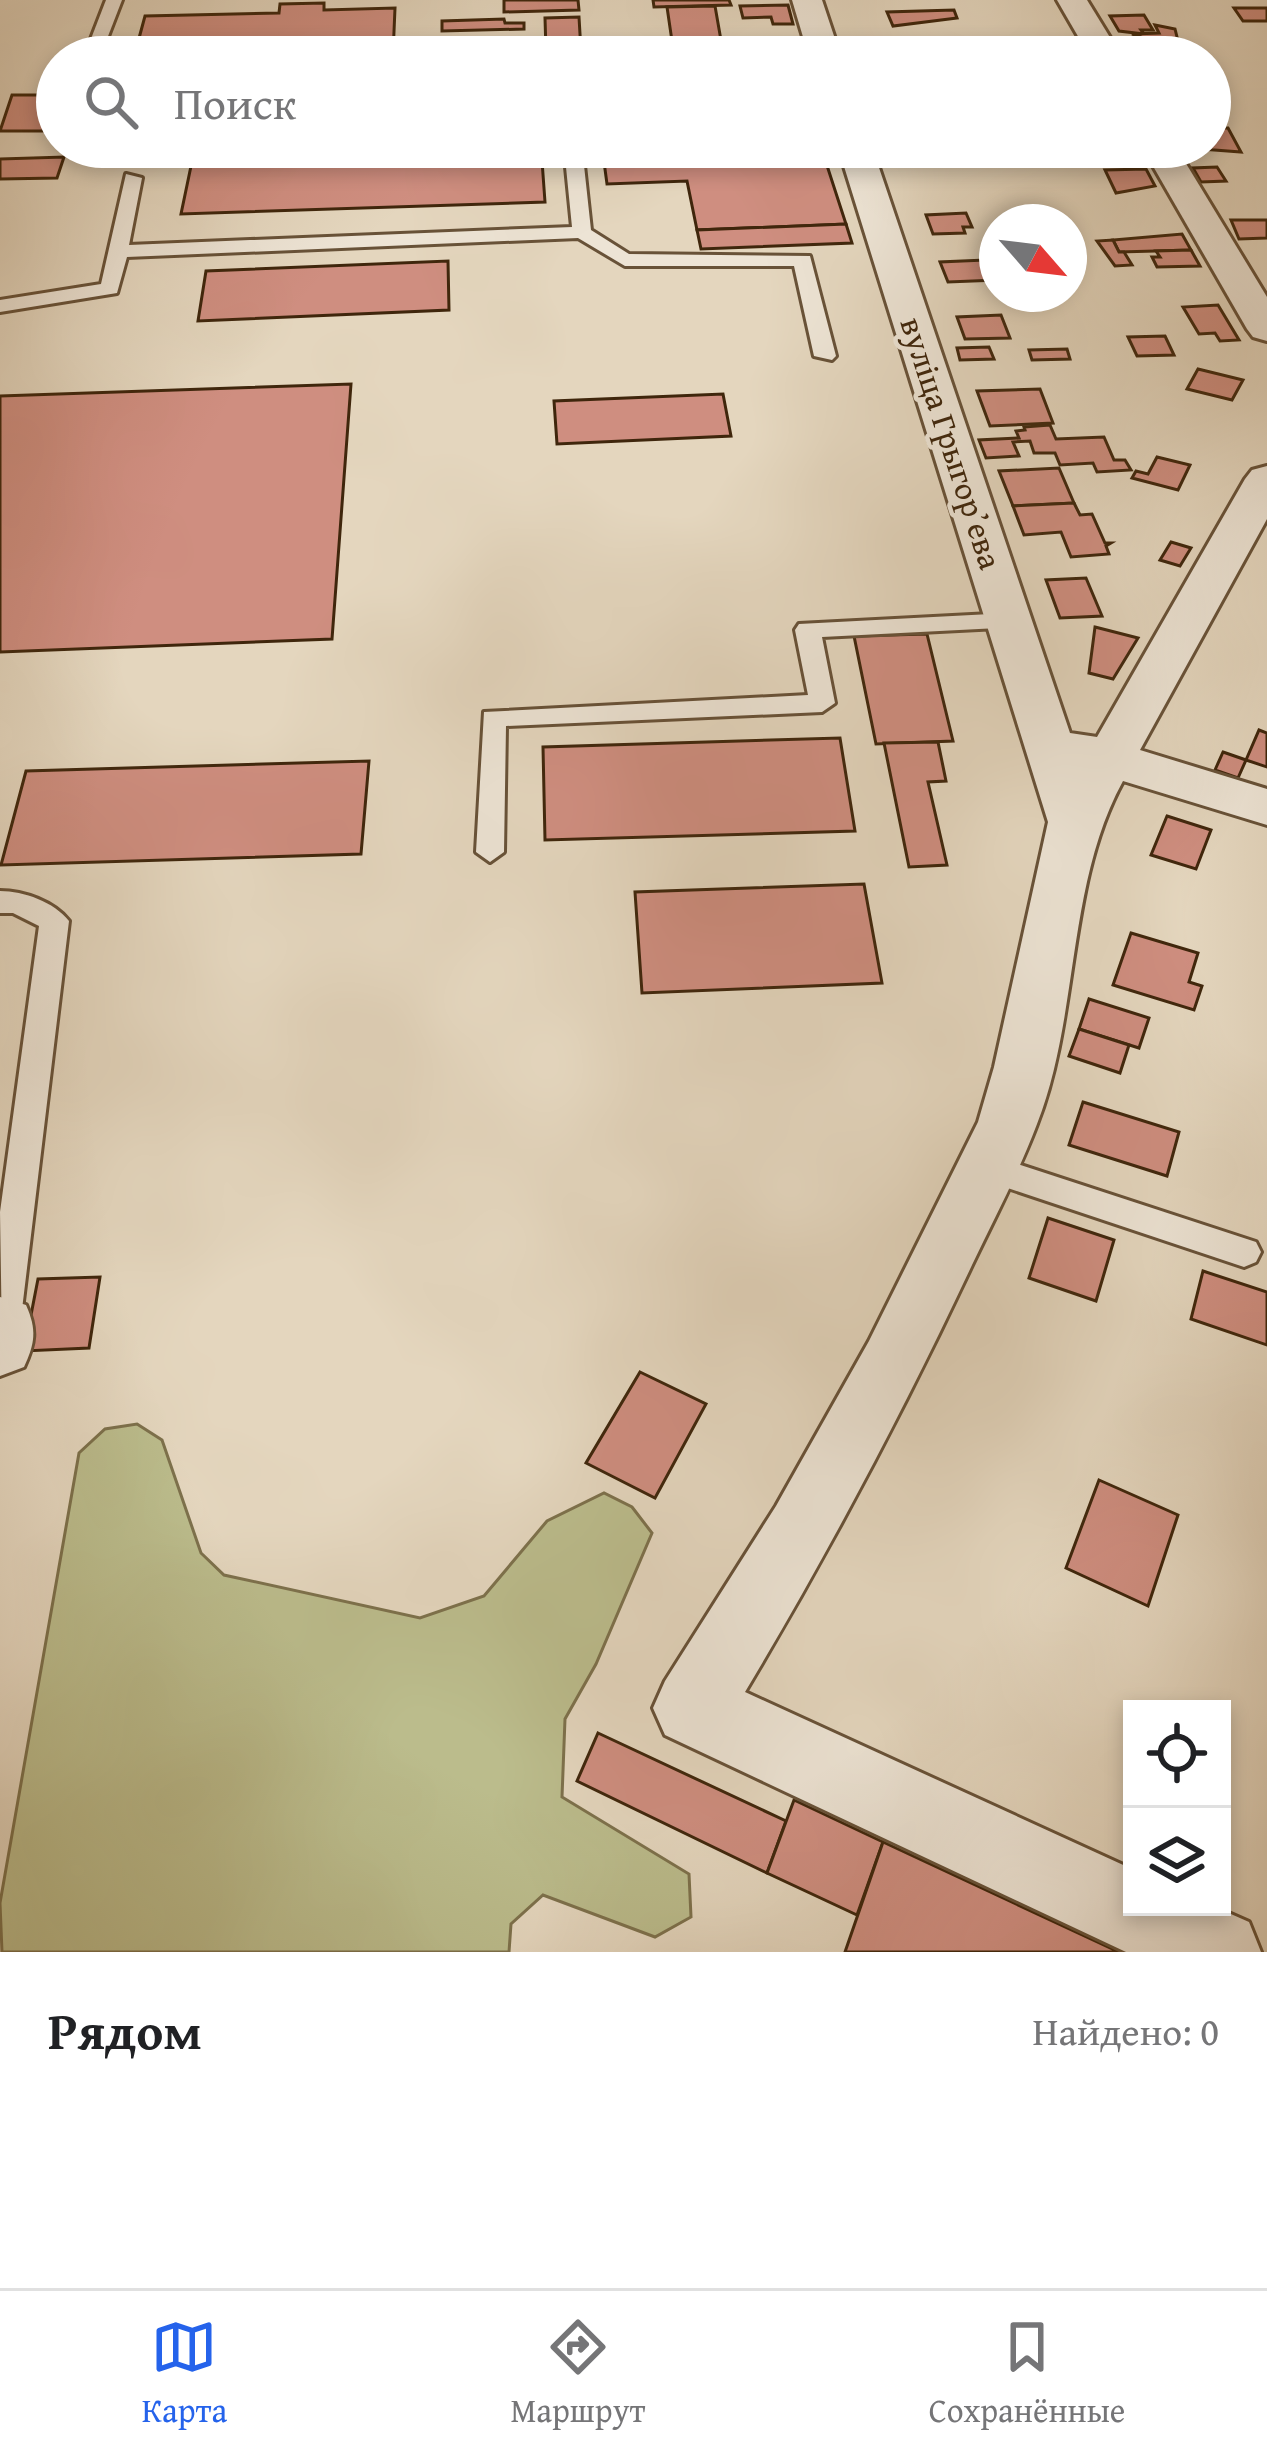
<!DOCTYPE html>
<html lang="ru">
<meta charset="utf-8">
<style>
:root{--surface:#fff;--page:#f6f6f6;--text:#202124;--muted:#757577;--line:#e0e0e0;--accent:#2563eb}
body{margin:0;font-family:"Gentium Book Plus",serif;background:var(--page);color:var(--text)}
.controls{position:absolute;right:36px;bottom:36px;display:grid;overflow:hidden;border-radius:0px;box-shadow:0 6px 18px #0003}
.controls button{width:108px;height:108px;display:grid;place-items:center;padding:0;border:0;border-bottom:3px solid var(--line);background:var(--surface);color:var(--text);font:60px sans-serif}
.compass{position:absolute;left:979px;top:204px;width:108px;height:108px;border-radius:50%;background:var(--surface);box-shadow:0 6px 18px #0003;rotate:118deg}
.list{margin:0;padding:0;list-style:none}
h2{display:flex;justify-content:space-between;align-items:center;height:156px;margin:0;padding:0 48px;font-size:51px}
h2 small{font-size:39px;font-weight:400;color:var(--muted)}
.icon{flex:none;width:66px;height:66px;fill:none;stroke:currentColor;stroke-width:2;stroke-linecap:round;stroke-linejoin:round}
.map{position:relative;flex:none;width:1267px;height:1952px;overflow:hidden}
.search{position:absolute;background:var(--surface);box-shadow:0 6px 18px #0003;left:36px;right:36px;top:36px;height:132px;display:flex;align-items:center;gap:30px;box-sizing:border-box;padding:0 42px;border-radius:66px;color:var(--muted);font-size:45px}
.sheet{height:336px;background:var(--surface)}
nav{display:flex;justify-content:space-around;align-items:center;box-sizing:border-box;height:168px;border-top:3px solid var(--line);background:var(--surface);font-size:33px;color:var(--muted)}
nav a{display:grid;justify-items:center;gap:6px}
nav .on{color:var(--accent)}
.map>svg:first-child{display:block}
</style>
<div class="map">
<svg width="1267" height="1952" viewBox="0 0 1267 1952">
<rect width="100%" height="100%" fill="#e4d6be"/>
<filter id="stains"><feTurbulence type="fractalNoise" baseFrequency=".00167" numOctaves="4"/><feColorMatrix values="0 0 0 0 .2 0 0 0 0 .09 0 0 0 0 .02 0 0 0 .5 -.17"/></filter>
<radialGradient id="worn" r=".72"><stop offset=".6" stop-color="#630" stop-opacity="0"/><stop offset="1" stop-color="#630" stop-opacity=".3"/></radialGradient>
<path fill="#bbbc8c" stroke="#7d714c" stroke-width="3" d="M 137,1424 L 162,1440 L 201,1553 L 224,1575 L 420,1618 L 484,1596 L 547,1521 L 604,1493 L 632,1507 L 652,1533 L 596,1664 L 565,1719 L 562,1797 L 689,1874 L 691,1917 L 655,1937 L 543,1895 L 511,1924 L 509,1952 L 2,1952 L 0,1903 L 79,1453 L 105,1429 Z"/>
<g fill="#cf8e80" stroke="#3f260c" stroke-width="3">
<path d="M 504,0 L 578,0 L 579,10 L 504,12 Z"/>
<path d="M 653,0 L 729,0 L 731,5 L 654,7 Z"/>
<path d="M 324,3 L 324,10 L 395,8 L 393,55 L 153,57 L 154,52 L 135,53 L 145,16 L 279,13 L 280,4 Z"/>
<path d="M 788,5 L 793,24 L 773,24 L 771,17 L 743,18 L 740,6 Z"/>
<path d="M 715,6 L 722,46 L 673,48 L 667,7 Z"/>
<path d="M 1234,8 L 1267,8 L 1267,21 L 1243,21 Z"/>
<path d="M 954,10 L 957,18 L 893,26 L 887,12 Z"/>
<path d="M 1144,15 L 1153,30 L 1141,30 L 1144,34 L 1119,31 L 1110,16 Z"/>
<path d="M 579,17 L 581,51 L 546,51 L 545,18 Z"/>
<path d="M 504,19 L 505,23 L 524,23 L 524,29 L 442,31 L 442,21 Z"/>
<path d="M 1155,25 L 1175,29 L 1179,45 L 1149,46 L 1144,38 L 1132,34 L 1159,33 Z"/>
<path d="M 788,44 L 793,57 L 588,57 L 588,51 Z"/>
<path d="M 952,44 L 958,57 L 922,57 L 919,50 L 907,51 L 905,46 Z"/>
<path d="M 1077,44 L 1084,57 L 1050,57 L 1044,45 Z"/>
<path d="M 985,45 L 991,57 L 958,57 L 953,46 Z"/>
<path d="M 1187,45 L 1194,57 L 1137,57 L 1133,50 Z"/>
<path d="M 534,51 L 535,57 L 320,57 L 393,55 Z"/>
<path d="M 12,95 L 57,95 L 52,131 L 0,131 Z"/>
<path d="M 1210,128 L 1228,128 L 1241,152 L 1188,148 L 1210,147 Z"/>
<path d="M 195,147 L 541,147 L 545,202 L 181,214 Z"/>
<path d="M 602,147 L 821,147 L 846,224 L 697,230 L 687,181 L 607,184 Z"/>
<path d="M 968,147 L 991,147 L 997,161 L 974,161 Z"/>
<path d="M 1095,147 L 1132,147 L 1139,159 L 1102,160 Z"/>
<path d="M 64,157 L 57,178 L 0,179 L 0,159 Z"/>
<path d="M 1217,167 L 1226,181 L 1201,182 L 1193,168 Z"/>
<path d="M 1146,169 L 1155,186 L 1116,193 L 1105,170 Z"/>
<path d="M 966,213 L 972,227 L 963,227 L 965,233 L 933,234 L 926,215 Z"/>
<path d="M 1231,220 L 1267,220 L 1267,238 L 1239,239 Z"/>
<path d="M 846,224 L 852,243 L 701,249 L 697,230 Z"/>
<path d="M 1182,234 L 1191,250 L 1119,252 L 1113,240 Z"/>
<path d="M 1113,240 L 1119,252 L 1124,252 L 1132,265 L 1115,266 L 1097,241 Z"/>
<path d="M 1191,250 L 1200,266 L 1157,267 L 1152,257 L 1160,257 L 1156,251 Z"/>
<path d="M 985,260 L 990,273 L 997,273 L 997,280 L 948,282 L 940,262 Z"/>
<path d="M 448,261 L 449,310 L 198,321 L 206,271 Z"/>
<path d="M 1218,305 L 1239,340 L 1220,341 L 1215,333 L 1199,334 L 1183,307 Z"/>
<path d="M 1001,315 L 1010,338 L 965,339 L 957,317 Z"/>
<path d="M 1165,336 L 1174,355 L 1137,356 L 1128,337 Z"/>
<path d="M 989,347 L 994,359 L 960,360 L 957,348 Z"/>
<path d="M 1067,349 L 1070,359 L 1032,360 L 1029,350 Z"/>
<path d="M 1198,369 L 1243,380 L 1232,400 L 1187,389 Z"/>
<path d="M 351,384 L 332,639 L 0,652 L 0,396 Z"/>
<path d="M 1040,389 L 1053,423 L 990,426 L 977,391 Z"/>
<path d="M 723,394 L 731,436 L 557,444 L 554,401 Z"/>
<path d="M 1050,425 L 1056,439 L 1104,437 L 1114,460 L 1125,460 L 1131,470 L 1097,472 L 1093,463 L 1060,465 L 1055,453 L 1034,453 L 1030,441 L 1013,442 L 1019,456 L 986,458 L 979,440 L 1019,438 L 1016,431 L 1025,430 L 1024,427 Z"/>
<path d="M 1157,457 L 1190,465 L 1178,490 L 1132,478 L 1136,471 L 1148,474 Z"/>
<path d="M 1059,468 L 1074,503 L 1013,506 L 999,471 Z"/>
<path d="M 1074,503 L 1080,515 L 1092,514 L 1105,543 L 1111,543 L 1106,546 L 1109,554 L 1071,557 L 1061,532 L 1024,535 L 1013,506 Z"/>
<path d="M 1171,542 L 1191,548 L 1180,566 L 1160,560 Z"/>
<path d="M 1086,578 L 1102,616 L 1060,618 L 1046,580 Z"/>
<path d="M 1095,627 L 1138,638 L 1113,679 L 1089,673 Z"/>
<path d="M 927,634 L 953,741 L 876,744 L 854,636 Z"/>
<path d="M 1259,730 L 1267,733 L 1267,767 L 1246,760 Z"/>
<path d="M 840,738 L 855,831 L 545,840 L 543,747 Z"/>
<path d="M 938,742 L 946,781 L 928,782 L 947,865 L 909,867 L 884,743 Z"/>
<path d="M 1223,752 L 1246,760 L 1238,778 L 1215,770 Z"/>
<path d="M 369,761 L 361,854 L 1,865 L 26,771 Z"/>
<path d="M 1167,816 L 1211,830 L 1196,869 L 1151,855 Z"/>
<path d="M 864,884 L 882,983 L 642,993 L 635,892 Z"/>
<path d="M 1131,933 L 1198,953 L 1189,982 L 1202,986 L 1194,1010 L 1113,985 Z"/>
<path d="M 1089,999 L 1149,1018 L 1139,1048 L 1079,1029 Z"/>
<path d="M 1079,1029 L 1129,1045 L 1120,1073 L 1069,1056 Z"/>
<path d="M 1083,1102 L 1179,1132 L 1167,1176 L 1069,1145 Z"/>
<path d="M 1048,1218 L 1114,1240 L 1096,1301 L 1029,1278 Z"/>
<path d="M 1203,1271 L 1267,1292 L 1267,1345 L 1191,1319 Z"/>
<path d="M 100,1277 L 89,1348 L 24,1351 L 38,1279 Z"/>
<path d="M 640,1372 L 706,1404 L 655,1498 L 586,1463 Z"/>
<path d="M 1099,1480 L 1178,1515 L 1148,1606 L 1066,1568 Z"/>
<path d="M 598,1733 L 786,1821 L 767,1873 L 577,1781 Z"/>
<path d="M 794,1800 L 883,1842 L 857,1915 L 767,1873 Z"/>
<path d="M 883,1842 L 1119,1952 L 845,1952 Z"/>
</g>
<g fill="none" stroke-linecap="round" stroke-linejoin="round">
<defs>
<g id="lane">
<path d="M 106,0 L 122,0 L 100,57 L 84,57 Z"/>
<path d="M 564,147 L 582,147 L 591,230 L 629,254 L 810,256 L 836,356 L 832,360 L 814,356 L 794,266 L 625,266 L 578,238 L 127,257 L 117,293 L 0,312 L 0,300 L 101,284 L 126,174 L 142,178 L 129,245 L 572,227 Z"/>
<path d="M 1010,613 L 1022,621 L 1019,627 L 822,637 L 835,703 L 822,712 L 506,726 L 504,852 L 490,862 L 476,852 L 484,712 L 808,695 L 795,630 L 799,624 Z"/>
<path d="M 0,891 C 24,891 54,902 69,921 L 20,1326 L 14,1337 L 2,1341 L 0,1212 L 39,926 L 13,913 L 0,913 Z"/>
<path d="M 987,1154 L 1256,1242 L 1261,1252 L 1256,1262 L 1244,1267 L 975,1177 L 971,1167 L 975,1157 Z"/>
</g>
<g id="street">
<path d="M 792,0 L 822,0 L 841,57 L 809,57 Z"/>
<path d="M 1057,0 L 1087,0 L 1122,57 L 1090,57 Z"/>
<path d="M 838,147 L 872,147 L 1070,733 L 1097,737 L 1245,479 L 1252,470 L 1267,466 L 1267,519 L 1140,750 L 1267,789 L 1267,825 L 1123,781 C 1066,885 1080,1014 1037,1124 C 1019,1172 994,1219 972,1265 C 903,1412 828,1553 745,1692 L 1132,1869 L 1132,1907 L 1215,1907 L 1249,1922 L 1261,1952 L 1126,1952 L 665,1735 L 653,1708 L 665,1681 L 776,1506 L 869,1341 L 978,1122 L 994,1067 L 1048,822 Z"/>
<path d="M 1142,147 L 1176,147 L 1267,297 L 1267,341 L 1253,337 L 1247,329 Z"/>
<path d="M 0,1297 L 26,1305 C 37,1330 35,1343 24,1367 L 0,1376 Z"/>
</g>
</defs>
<use href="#lane" stroke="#685238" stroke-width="6"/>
<use href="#street" stroke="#685238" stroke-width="6"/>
<use href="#lane" fill="#ede4d5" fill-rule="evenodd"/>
<use href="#street" fill="#ede4d5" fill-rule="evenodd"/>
</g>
<g text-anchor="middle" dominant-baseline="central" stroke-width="9" stroke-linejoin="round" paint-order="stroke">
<g font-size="33" fill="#3f260c" stroke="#ede4d5">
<text transform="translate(952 443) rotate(72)">вуліца Грыгорʼева</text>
</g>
</g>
<rect width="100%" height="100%" filter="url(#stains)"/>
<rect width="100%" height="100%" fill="url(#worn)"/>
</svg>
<div class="controls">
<button><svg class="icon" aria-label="locate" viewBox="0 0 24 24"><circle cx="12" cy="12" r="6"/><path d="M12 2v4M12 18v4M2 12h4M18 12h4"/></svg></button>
<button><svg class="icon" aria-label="layers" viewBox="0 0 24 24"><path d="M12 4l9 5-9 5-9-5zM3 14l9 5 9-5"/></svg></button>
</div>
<svg class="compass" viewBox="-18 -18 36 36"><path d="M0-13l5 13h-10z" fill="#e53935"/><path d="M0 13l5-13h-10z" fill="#757577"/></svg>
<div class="search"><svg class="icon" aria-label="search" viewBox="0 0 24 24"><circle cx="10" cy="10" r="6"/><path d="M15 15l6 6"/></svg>Поиск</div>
</div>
<section class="sheet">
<h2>Рядом<small>Найдено: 0</small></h2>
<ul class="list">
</ul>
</section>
<nav>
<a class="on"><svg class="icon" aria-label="map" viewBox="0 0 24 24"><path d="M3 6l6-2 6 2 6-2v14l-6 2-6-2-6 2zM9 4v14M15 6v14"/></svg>Карта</a>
<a><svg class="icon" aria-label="directions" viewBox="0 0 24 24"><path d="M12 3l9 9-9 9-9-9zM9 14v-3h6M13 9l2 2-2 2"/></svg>Маршрут</a>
<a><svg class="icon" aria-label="saved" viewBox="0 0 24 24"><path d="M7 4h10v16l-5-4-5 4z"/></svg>Сохранённые</a>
</nav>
